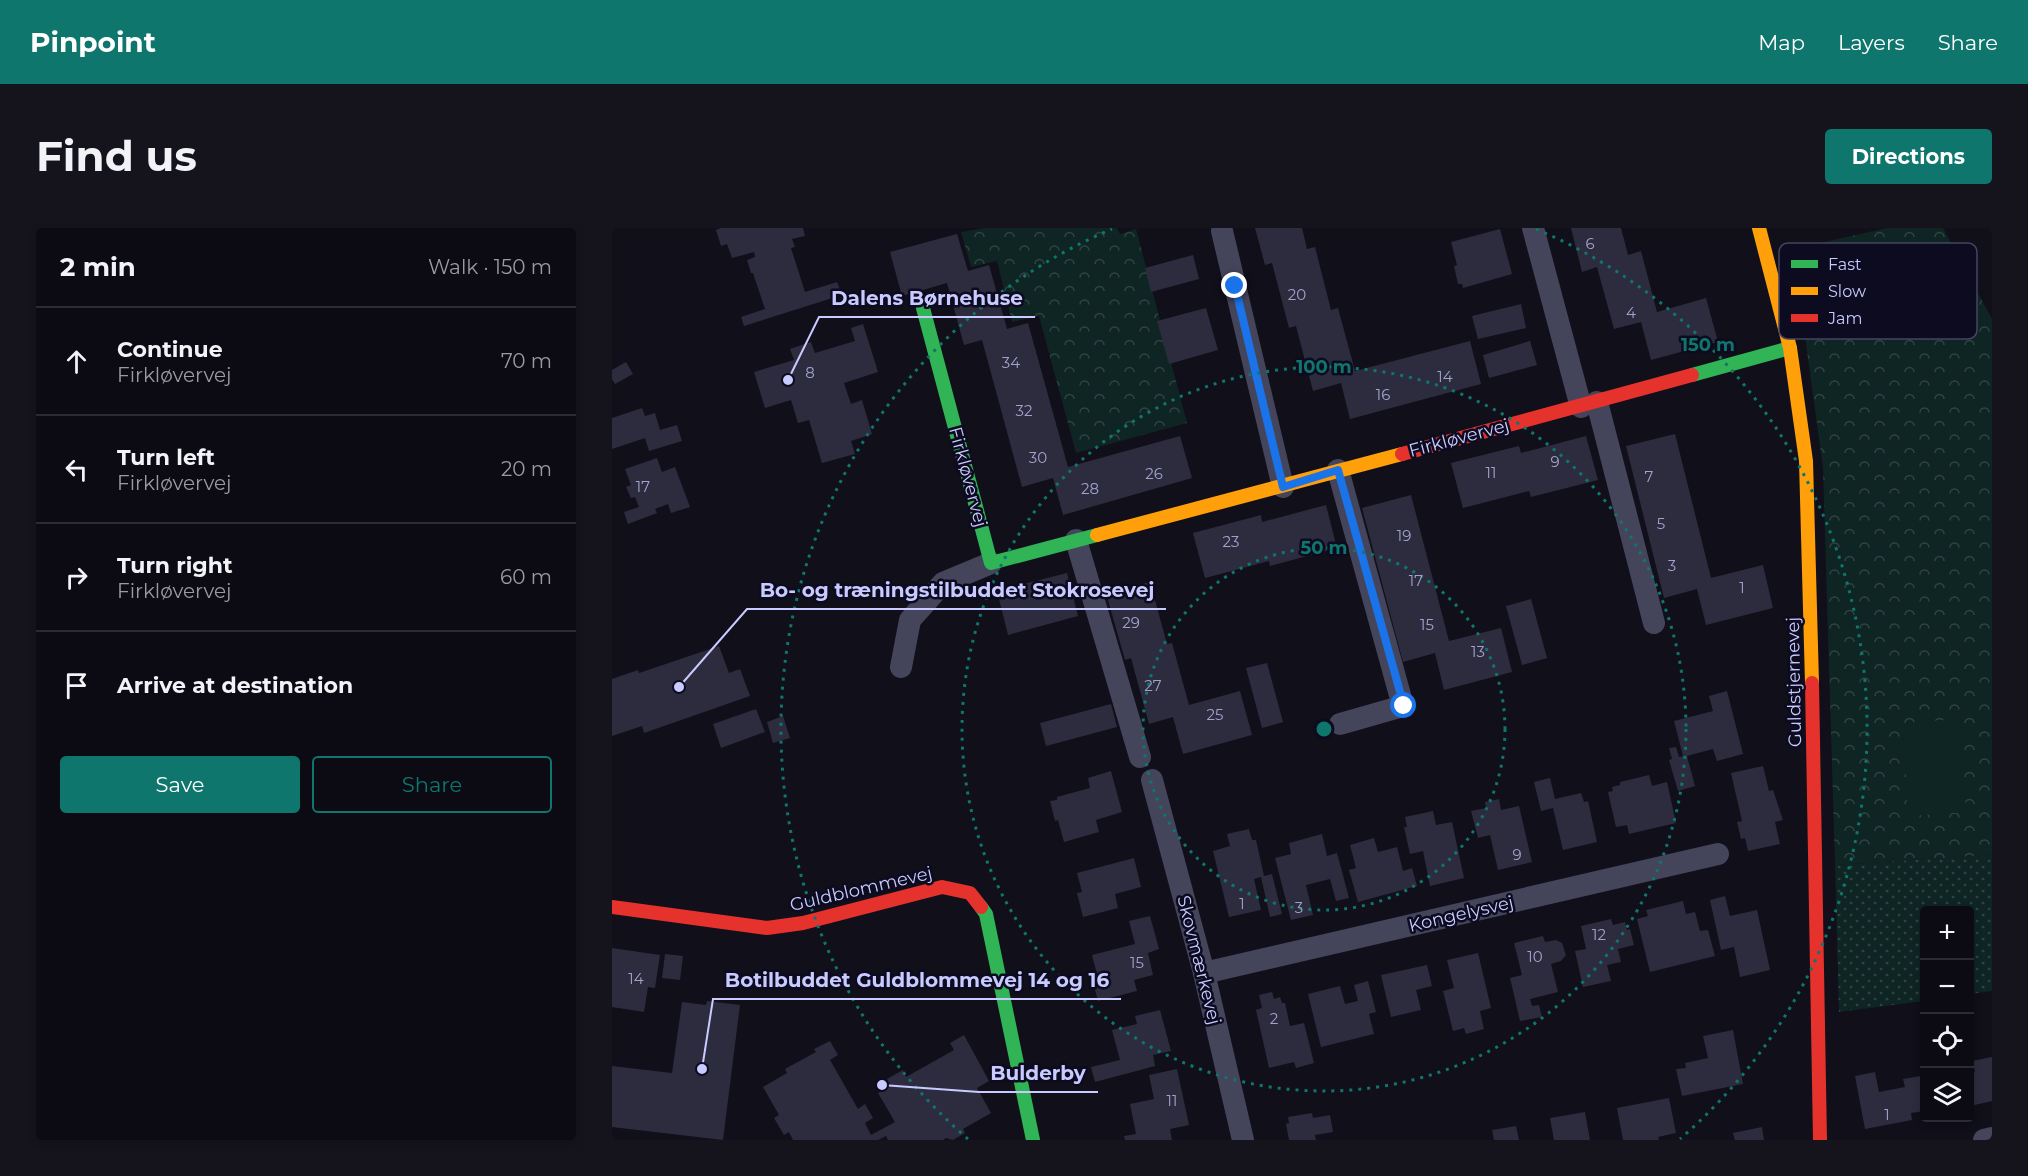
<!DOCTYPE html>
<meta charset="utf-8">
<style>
:root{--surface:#0c0b14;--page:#15141d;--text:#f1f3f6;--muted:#9a9ba0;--line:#2c2b34;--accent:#0f766e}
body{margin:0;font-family:Montserrat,sans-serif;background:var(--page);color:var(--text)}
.controls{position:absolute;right:18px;bottom:18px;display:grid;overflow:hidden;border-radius:6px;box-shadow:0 3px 9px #0003}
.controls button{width:54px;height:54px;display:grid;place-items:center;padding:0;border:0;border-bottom:2px solid var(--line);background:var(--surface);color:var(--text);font:30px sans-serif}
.stop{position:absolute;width:18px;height:18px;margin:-14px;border:4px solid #1a73e8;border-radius:50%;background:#fff}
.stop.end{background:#1a73e8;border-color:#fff;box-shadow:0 2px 6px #0008}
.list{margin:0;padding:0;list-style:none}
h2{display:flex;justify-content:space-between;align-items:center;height:78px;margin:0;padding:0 24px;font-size:26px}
h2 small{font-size:20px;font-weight:400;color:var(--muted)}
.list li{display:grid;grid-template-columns:39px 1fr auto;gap:18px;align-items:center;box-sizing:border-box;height:108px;padding:0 24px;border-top:2px solid var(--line)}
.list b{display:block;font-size:22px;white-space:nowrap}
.list p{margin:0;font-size:20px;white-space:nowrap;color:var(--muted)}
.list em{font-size:20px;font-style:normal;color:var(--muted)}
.actions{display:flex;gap:12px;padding:18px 24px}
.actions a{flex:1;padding:14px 0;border:2px solid var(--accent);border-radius:6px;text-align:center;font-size:21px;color:var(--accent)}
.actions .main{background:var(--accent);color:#fff}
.icon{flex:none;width:33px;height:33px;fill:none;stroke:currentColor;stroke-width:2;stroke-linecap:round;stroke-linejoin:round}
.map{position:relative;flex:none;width:1380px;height:912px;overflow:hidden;border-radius:6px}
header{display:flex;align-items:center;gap:36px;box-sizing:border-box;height:84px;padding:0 30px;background:var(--accent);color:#fff}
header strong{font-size:28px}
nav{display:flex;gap:33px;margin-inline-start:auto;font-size:21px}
.intro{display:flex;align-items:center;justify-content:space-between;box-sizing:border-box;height:144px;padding:0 36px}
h1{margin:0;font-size:42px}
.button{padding:15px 27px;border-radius:6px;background:var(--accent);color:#fff;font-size:21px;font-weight:700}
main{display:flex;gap:36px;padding:0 36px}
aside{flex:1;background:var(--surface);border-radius:6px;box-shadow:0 3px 9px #0003}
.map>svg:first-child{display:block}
</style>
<header>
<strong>Pinpoint</strong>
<nav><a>Map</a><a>Layers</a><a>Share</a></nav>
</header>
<div class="intro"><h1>Find us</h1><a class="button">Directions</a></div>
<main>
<aside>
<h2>2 min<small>Walk · 150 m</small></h2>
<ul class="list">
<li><svg class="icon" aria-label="ahead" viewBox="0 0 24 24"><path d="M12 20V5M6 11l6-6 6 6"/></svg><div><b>Continue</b><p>Firkløvervej</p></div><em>70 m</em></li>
<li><svg class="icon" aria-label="left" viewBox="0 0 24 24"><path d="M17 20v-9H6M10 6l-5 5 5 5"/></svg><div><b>Turn left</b><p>Firkløvervej</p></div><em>20 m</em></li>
<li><svg class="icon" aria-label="right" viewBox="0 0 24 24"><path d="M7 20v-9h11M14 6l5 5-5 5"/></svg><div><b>Turn right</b><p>Firkløvervej</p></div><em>60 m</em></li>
<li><svg class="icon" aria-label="arrive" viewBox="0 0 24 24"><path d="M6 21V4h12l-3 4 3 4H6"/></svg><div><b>Arrive at destination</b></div></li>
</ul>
<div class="actions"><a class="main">Save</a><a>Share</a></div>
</aside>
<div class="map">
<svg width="1380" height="912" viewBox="0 0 1380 912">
<defs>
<pattern id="grass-dots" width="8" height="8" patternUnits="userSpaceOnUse" patternTransform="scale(1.5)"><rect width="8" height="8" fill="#0e2523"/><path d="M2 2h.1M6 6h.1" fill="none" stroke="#304344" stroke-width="1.8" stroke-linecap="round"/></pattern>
<pattern id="forest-crowns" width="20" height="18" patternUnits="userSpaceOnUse" patternTransform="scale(1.5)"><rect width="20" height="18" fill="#0e2523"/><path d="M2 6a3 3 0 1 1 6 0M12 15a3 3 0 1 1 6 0" fill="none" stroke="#304344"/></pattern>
</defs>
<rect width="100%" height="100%" fill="#100f1a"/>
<path fill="url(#grass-dots)" d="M 1380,627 L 1380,763 L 1358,766 L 1358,682 L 1312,682 L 1312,773 L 1227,784 L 1223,637 Z"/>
<g fill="url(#forest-crowns)">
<path d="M 372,0 L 505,0 L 508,6 L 524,1 L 575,195 L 464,225 L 427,88 L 400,94 L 385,33 L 359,39 L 349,4 Z"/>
<path d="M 1275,0 L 1331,0 L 1380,91 L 1380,627 L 1223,637 L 1211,240 L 1181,21 Z"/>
</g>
<path fill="#0e2523" d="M 1349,491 L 1354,584 L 1296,588 L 1291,495 Z"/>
<g fill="#2d2c3e">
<path d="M 109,0 L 191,0 L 193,8 L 180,11 L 183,19 L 179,20 L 193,64 L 225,54 L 230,67 L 132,98 L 129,89 L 153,81 L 141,45 L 139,45 L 135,32 L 143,29 L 142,24 L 120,30 L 115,16 L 109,18 L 104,2 Z"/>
<path d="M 643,0 L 690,0 L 695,21 L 703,19 L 719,82 L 726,80 L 743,143 L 858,113 L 869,156 L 738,191 L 729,155 L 701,163 L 684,98 L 677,100 L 660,35 L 653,37 Z"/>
<path d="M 959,0 L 1009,0 L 1016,27 L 1029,23 L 1045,84 L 1094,70 L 1106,114 L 1039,132 L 1029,94 L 1002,101 L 985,39 L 970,44 Z"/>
<path d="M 888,1 L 900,46 L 851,60 L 850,56 L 846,56 L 842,38 L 845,37 L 839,14 Z"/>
<path d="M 345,6 L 356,43 L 377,37 L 395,101 L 416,95 L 456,239 L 568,208 L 580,250 L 451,287 L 441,250 L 410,259 L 370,112 L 352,117 L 335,55 L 290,68 L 278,24 Z"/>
<path d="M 581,27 L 587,51 L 539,64 L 533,40 Z"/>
<path d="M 909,76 L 914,100 L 866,111 L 860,88 Z"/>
<path d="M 594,80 L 606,122 L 557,136 L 545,93 Z"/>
<path d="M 251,96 L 266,144 L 232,155 L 239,176 L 250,172 L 260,206 L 239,213 L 243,226 L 210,235 L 197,192 L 186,195 L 179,172 L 153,180 L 142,144 L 182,132 L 178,121 L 199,114 L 203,125 L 243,113 L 239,100 Z"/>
<path d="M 918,113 L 925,137 L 877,150 L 871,127 Z"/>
<path d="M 14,134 L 21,146 L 3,156 L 0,151 L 0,142 Z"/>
<path d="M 30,180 L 33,188 L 43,185 L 48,202 L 65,197 L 70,213 L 37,223 L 33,210 L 0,221 L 0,190 Z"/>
<path d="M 1063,206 L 1099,350 L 1151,337 L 1161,380 L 1094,397 L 1085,361 L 1052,370 L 1014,218 Z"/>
<path d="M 974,208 L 986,252 L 919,269 L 917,263 L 851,280 L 839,235 L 907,218 L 909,225 Z"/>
<path d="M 45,230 L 50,244 L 63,239 L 78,279 L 59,285 L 56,276 L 43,281 L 45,285 L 16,296 L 12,284 L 27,279 L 23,269 L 19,270 L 14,259 L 19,257 L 13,241 Z"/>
<path d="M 799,267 L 837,413 L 889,400 L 900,444 L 832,462 L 823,425 L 791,434 L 750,280 Z"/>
<path d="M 714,277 L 725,320 L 658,338 L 657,333 L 593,350 L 581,305 L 649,287 L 650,294 Z"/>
<path d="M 455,345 L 466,388 L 396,407 L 385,363 Z"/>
<path d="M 538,354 L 555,416 L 560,415 L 577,477 L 628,463 L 640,507 L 571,526 L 561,489 L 537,496 L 519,430 L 513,432 L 494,365 Z"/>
<path d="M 919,371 L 935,430 L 910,437 L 894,378 Z"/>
<path d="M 107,418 L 117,445 L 128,441 L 138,468 L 32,505 L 30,498 L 0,508 L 0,451 L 26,442 L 27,445 Z"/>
<path d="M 655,435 L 671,494 L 650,500 L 634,440 Z"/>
<path d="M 1115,463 L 1131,526 L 1105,533 L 1101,521 L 1075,528 L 1083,558 L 1066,563 L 1057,532 L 1060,531 L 1057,520 L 1064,519 L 1067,529 L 1071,528 L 1062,493 L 1101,483 L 1097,468 Z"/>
<path d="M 499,476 L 505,499 L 434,518 L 428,495 Z"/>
<path d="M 144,481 L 153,504 L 109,520 L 101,496 Z"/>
<path d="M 171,488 L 178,510 L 161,515 L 155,494 Z"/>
<path d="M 1151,538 L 1157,563 L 1161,562 L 1171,592 L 1163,594 L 1168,616 L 1136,623 L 1133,610 L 1129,611 L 1125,594 L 1130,593 L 1119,545 Z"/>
<path d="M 499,543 L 510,584 L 484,592 L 487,604 L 452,614 L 446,592 L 443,593 L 438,573 L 445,572 L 445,569 L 478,560 L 476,550 Z"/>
<path d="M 1037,547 L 1040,558 L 1055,554 L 1064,595 L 1017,606 L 1015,597 L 1004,599 L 996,564 L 1001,563 L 1000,559 L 1008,557 L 1008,554 Z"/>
<path d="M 938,550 L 943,571 L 969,565 L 972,574 L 976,573 L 985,614 L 951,622 L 941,580 L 929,583 L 922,554 Z"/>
<path d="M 887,571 L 889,582 L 907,578 L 920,634 L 886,642 L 878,607 L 866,610 L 859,583 L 874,580 L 873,574 Z"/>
<path d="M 821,583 L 824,597 L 840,594 L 852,650 L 818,658 L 811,623 L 798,626 L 792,599 L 795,599 L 793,589 Z"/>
<path d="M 637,601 L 640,612 L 644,612 L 652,648 L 660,646 L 670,686 L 658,689 L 649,649 L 642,651 L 649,682 L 617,689 L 601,623 L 618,618 L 615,606 Z"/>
<path d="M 710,606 L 715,628 L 725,625 L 737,670 L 724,673 L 718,651 L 694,657 L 701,687 L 679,692 L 663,630 L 679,626 L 677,615 Z"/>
<path d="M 762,610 L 766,624 L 785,619 L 791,643 L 800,640 L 805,658 L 746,674 L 737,642 L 744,640 L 738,617 Z"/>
<path d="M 522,630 L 529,659 L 503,666 L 506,680 L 471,689 L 465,665 L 470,664 L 465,645 Z"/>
<path d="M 1113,668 L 1118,688 L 1145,682 L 1158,742 L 1128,749 L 1122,719 L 1109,722 L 1098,672 Z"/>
<path d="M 1071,673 L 1074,686 L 1083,684 L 1088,703 L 1096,702 L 1103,728 L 1038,744 L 1025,691 L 1036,688 L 1034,682 Z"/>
<path d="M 538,688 L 547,721 L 536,725 L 541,747 L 522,752 L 525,763 L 486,773 L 482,758 L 488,757 L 480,727 L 523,716 L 517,693 Z"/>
<path d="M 999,691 L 1001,697 L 1013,694 L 1015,702 L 1018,701 L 1022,717 L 1006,721 L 1009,734 L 995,737 L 999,753 L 971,759 L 963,723 L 974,721 L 969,698 Z"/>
<path d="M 931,708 L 933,714 L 944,712 L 950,715 L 954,727 L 949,733 L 939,736 L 946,764 L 918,771 L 920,778 L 927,777 L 930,789 L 908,793 L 898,750 L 910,747 L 902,715 Z"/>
<path d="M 0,720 L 48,727 L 43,760 L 36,759 L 32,784 L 0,779 Z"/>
<path d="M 866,725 L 879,780 L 868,783 L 872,801 L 854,806 L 852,800 L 841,803 L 831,763 L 842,760 L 835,732 Z"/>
<path d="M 53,726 L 71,728 L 68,752 L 50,750 Z"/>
<path d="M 815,737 L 820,758 L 804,762 L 809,782 L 779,789 L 769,747 Z"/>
<path d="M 756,753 L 764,784 L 757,786 L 762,806 L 709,819 L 696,766 L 728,758 L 733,776 L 746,773 L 742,757 Z"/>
<path d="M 660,764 L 662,771 L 668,769 L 670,775 L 673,775 L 678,798 L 692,795 L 702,835 L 684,840 L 682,834 L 657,840 L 644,782 L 650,780 L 647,767 Z"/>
<path d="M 95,773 L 128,777 L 111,912 L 0,899 L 0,838 L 60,845 L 70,774 L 94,777 Z"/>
<path d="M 548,782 L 559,823 L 541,827 L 543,838 L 483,854 L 479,839 L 508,832 L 500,802 L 525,796 L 523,788 Z"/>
<path d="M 1121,802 L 1131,856 L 1070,868 L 1064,841 L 1074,840 L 1073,835 L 1096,830 L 1091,808 Z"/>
<path d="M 352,807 L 377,853 L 365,860 L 379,885 L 351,901 L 353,905 L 341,912 L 334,910 L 331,912 L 276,912 L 274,908 L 266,912 L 181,912 L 177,904 L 172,907 L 162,890 L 167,887 L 151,859 L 175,845 L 173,841 L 204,824 L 202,821 L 218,813 L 226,827 L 218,832 L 246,881 L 253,876 L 261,890 L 253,895 L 259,907 L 283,894 L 266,865 L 279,858 L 275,851 L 291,842 L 294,849 L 342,822 L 338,815 Z"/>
<path d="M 1380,829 L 1380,873 L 1358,878 L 1358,845 L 1363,844 L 1360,833 Z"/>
<path d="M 565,841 L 577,897 L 558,901 L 560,912 L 513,912 L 512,908 L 524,906 L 518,876 L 542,871 L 537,847 Z"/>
<path d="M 1263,844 L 1267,864 L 1293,859 L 1291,851 L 1309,848 L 1312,869 L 1312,883 L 1299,885 L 1300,892 L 1253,901 L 1243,848 Z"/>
<path d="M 1057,870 L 1064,905 L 1046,909 L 1047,912 L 1011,912 L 1005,880 Z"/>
<path d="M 973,884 L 978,912 L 942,912 L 938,890 Z"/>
<path d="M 700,885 L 701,890 L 718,887 L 721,904 L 703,907 L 704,912 L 677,912 L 674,896 L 677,895 L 676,889 Z"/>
<path d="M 904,898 L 907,912 L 882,912 L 880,902 Z"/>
<path d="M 1150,899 L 1152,912 L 1123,912 L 1121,905 Z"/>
</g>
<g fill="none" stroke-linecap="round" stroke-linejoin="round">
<g stroke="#44455b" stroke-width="22">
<path d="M 921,0 L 969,179"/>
<path d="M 610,3 L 671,259"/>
<path d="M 985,174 L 1042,395"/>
<path d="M 726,242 L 791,478 L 728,496"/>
<path d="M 464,312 L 528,529"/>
<path d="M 289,439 L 298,392 L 331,355 L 379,335"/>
<path d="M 540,552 L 592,745 L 631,912"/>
<path d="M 592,745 L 1106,626"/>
<path d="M 1372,912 L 1380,910"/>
</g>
<g stroke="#30b455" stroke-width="14">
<path d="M 311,80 L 379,335 L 485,307"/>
<path d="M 1080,147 L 1178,120"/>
<path d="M 369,679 L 374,686 L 421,912"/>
</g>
<g stroke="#ff9f0a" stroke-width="14">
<path d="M 1147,0 L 1178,120 L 1194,233 L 1200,455"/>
<path d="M 485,307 L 790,226"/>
</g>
<g stroke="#e5322d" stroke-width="14">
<path d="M 790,226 L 1080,147"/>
<path d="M 1200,455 L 1208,912"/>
<path d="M 0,679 L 155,700 L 191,695 L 330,659 L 358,665 L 369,679"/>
</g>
</g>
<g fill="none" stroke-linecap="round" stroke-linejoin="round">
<path stroke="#1a73e8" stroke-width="8" d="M 623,58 L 671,259 L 726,242 L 792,478"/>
</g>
<g fill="none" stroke="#0f766e" stroke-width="3" stroke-dasharray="3 6">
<circle cx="712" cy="501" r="181"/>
<circle cx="712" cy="501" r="362"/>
<path d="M356 911A543 543 0 0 1 500 1M924 1A543 543 0 0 1 1068 911"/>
</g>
<g text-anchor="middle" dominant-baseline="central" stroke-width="5" stroke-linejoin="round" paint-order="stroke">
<g font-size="15" fill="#a2a2cf">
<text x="978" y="15">6</text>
<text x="685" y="66">20</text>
<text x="1019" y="84">4</text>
<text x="399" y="134">34</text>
<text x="198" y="144">8</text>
<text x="833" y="148">14</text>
<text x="771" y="166">16</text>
<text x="412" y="182">32</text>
<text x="426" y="229">30</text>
<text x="943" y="233">9</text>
<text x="879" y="244">11</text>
<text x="542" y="245">26</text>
<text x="1037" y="248">7</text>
<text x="31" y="258">17</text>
<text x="478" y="260">28</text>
<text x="1049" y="295">5</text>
<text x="792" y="307">19</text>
<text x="619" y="313">23</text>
<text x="1060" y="337">3</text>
<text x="804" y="352">17</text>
<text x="1130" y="359">1</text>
<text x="519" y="394">29</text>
<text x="815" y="396">15</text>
<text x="866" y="423">13</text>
<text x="541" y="457">27</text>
<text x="603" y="486">25</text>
<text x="905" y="626">9</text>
<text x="630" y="675">1</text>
<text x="687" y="679">3</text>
<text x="987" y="706">12</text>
<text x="923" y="728">10</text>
<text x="525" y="734">15</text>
<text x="24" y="750">14</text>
<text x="662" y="790">2</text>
<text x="560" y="872">11</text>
<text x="1275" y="886">1</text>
</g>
<g font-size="18" fill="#c9caff" stroke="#0c0b1f">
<text transform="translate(847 210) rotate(-15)">Firkløvervej</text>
<text transform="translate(356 249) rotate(75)">Firkløvervej</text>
<text transform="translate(1182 454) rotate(-91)">Guldstjernevej</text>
<text transform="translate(249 661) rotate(-13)">Guldblommevej</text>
<text transform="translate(849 686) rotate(-13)">Kongelysvej</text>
<text transform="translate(587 732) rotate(76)">Skovmærkevej</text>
</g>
</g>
<rect x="1167" y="15" width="198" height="96" rx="9" fill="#0c0b1f" stroke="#454462" stroke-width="1.5"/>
<rect x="1179" y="32" width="27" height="8" fill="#30b455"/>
<rect x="1179" y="59" width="27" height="8" fill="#ff9f0a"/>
<rect x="1179" y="86" width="27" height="8" fill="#e5322d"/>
<g font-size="16" fill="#c9caff">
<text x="1216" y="42">Fast</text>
<text x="1216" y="69">Slow</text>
<text x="1216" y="96">Jam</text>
</g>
<circle cx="712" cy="501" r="9" fill="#0f766e" stroke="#0c0b1f" stroke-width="3"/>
<g font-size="18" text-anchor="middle" font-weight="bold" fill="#0f766e" stroke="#0c0b1f" stroke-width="5" stroke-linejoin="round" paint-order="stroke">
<text x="1096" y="123">150 m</text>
<text x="712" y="145">100 m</text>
<text x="712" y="326">50 m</text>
</g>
<path fill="none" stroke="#c9caff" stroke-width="2" d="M176 152L207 89H423M67 459L135 381H554M90 841L101 771H509M270 857L367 864H486"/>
<g fill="#c9caff" stroke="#0c0b1f" stroke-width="2">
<circle cx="176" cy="152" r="6"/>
<circle cx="67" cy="459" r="6"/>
<circle cx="90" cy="841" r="6"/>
<circle cx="270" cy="857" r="6"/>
</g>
<g font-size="20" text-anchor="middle" font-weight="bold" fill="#c9caff" stroke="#0c0b1f" stroke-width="5" stroke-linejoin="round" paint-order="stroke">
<text x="315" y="77">Dalens Børnehuse</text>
<text x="345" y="369">Bo- og træningstilbuddet Stokrosevej</text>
<text x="305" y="759">Botilbuddet Guldblommevej 14 og 16</text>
<text x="426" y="852">Bulderby</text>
</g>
</svg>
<div class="controls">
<button>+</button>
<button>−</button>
<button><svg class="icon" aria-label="locate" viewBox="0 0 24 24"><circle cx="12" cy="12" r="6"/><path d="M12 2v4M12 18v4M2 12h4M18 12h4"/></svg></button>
<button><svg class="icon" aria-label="layers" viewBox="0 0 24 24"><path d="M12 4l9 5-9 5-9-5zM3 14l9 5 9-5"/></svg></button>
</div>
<div class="stop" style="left:792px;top:478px"></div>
<div class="stop end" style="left:623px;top:58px"></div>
</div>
</main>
